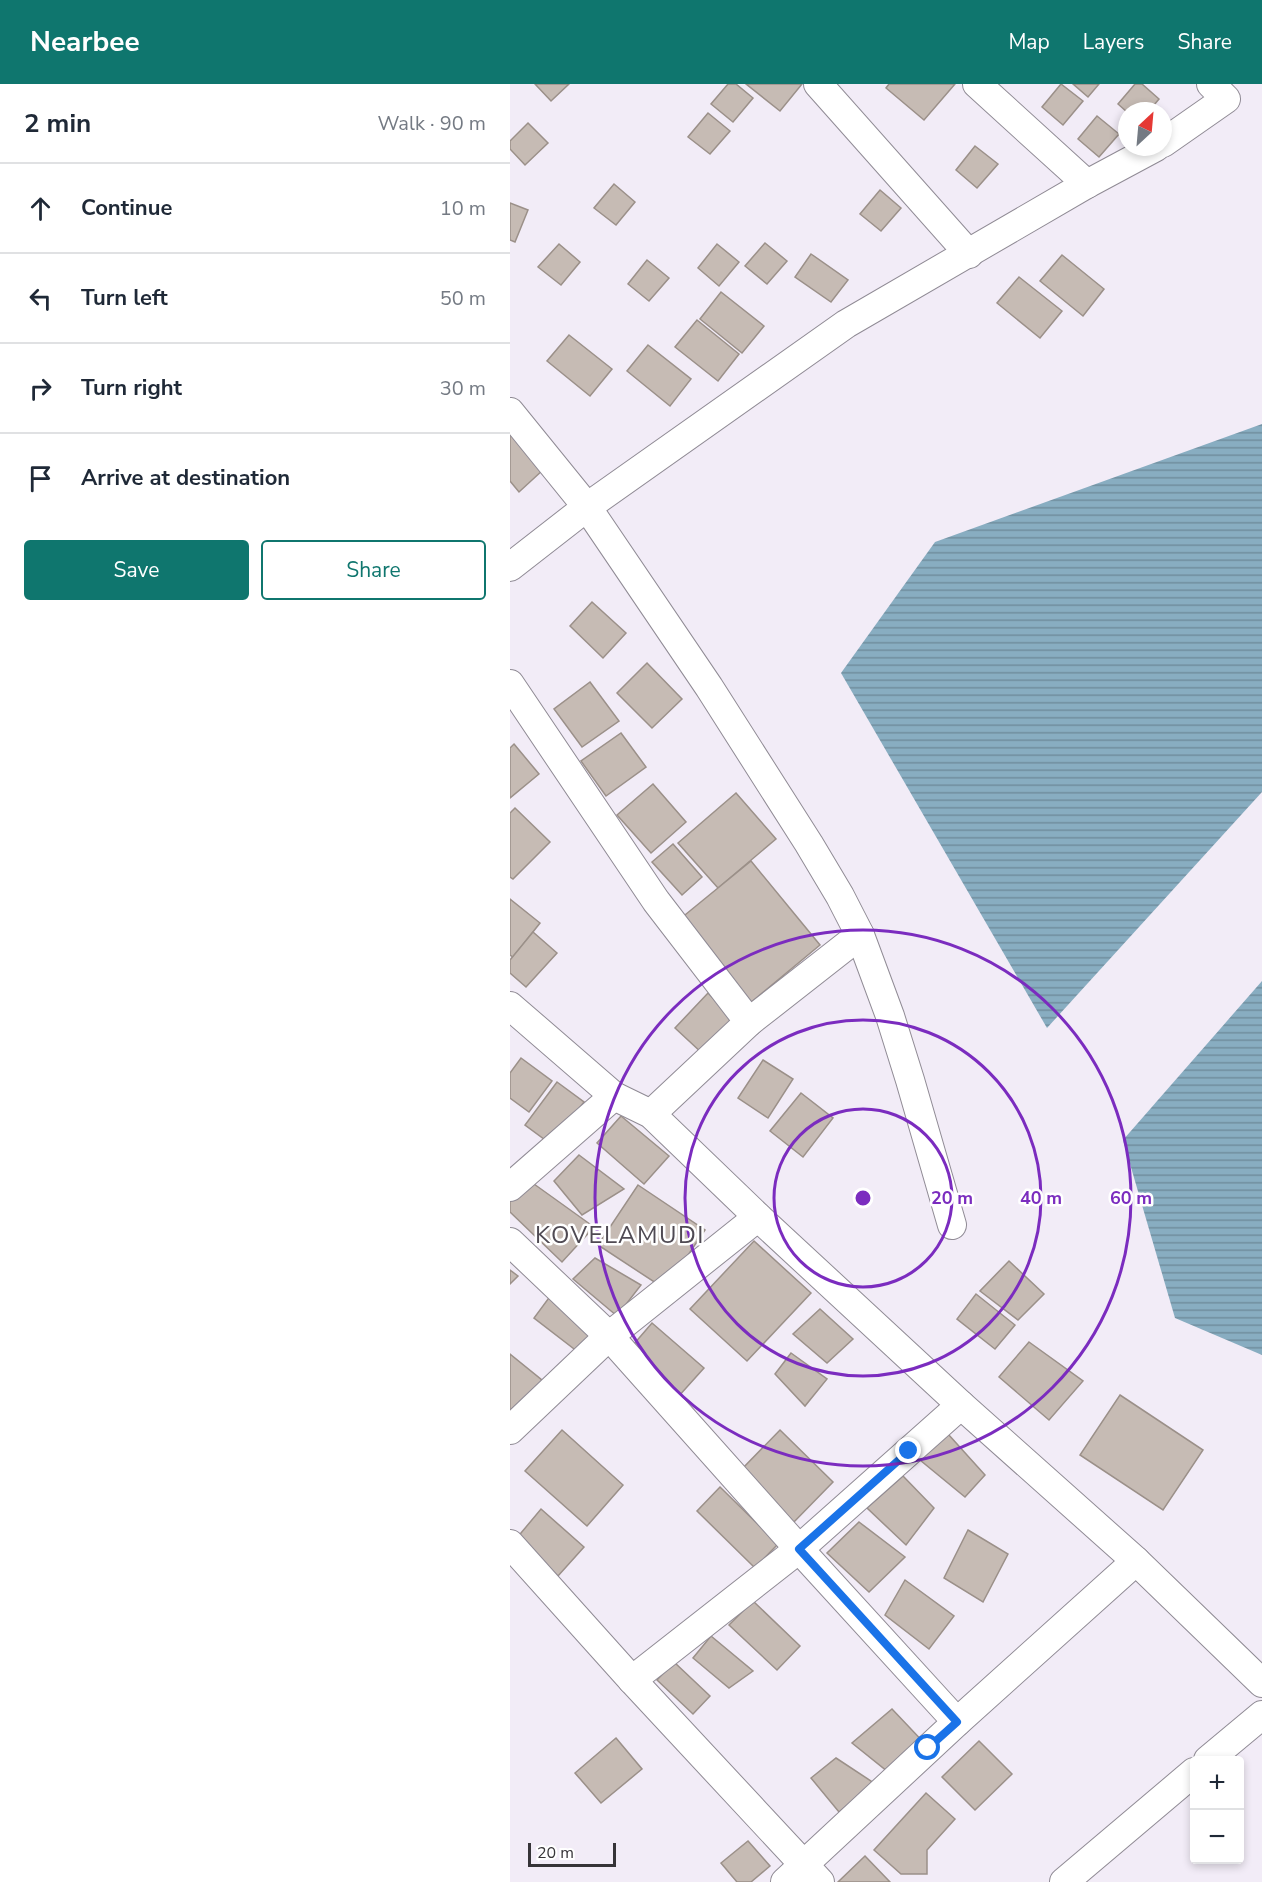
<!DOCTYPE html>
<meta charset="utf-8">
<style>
:root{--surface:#fff;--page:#f6f6f7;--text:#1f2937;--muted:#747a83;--line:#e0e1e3;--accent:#0f766e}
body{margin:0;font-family:"Nunito Sans",sans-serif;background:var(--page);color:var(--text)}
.controls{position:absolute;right:18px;bottom:18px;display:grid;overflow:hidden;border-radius:6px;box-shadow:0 3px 9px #0003}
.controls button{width:54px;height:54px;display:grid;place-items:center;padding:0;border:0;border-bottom:2px solid var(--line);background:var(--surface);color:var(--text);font:30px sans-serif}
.compass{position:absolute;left:608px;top:18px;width:54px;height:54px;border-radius:50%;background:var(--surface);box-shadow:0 3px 9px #0003;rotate:26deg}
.scale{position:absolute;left:18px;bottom:15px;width:88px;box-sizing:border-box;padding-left:6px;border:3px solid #363438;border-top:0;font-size:16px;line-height:21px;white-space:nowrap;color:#363438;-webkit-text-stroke:4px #fff;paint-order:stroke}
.stop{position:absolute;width:18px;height:18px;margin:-14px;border:4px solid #1a73e8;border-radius:50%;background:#fff}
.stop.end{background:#1a73e8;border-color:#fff;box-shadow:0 2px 6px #0008}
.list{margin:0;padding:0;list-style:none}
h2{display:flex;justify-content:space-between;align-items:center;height:78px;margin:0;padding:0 24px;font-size:26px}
h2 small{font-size:20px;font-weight:400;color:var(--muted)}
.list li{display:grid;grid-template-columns:39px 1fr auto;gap:18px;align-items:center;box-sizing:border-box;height:90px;padding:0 24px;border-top:2px solid var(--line)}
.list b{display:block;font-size:22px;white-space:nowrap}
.list em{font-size:20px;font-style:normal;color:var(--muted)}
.actions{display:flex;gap:12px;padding:18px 24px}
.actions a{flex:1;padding:14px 0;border:2px solid var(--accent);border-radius:6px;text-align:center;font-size:21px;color:var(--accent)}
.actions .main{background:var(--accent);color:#fff}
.icon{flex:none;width:33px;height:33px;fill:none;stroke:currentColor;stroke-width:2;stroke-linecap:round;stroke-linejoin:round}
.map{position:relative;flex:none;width:752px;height:1798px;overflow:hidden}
header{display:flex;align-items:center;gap:36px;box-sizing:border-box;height:84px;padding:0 30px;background:var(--accent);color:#fff}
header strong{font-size:28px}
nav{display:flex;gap:33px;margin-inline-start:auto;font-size:21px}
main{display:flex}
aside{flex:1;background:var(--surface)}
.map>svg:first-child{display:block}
</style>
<header>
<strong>Nearbee</strong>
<nav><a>Map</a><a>Layers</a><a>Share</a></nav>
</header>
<main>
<aside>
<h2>2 min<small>Walk · 90 m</small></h2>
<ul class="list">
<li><svg class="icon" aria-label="ahead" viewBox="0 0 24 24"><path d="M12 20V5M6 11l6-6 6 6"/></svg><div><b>Continue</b></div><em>10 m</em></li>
<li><svg class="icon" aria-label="left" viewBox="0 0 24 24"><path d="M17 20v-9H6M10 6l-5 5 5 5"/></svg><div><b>Turn left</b></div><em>50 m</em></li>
<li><svg class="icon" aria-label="right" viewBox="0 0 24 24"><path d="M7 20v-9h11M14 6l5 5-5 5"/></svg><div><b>Turn right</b></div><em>30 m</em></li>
<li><svg class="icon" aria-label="arrive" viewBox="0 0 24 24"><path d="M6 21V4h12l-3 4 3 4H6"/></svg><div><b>Arrive at destination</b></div></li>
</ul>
<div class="actions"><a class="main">Save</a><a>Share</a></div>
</aside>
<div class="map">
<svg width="752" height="1798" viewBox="0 0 752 1798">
<defs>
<pattern id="water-rules" width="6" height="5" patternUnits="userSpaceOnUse" patternTransform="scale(1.5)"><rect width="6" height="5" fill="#88adc1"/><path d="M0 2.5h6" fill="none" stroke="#708e9e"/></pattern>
</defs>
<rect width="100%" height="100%" fill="#f2ecf7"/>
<g fill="url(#water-rules)">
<path d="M 752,340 L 752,708 L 537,944 L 331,589 L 425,458 Z"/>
<path d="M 752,897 L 752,1271 L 665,1234 L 613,1056 Z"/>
</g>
<g fill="#c6bbb4" stroke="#9b9089" stroke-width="1.5">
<path d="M 25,0 L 59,0 L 41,17 Z"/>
<path d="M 218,0 L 226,0 L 243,14 L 223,38 L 201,20 Z"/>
<path d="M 236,0 L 292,0 L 270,27 Z"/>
<path d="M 379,0 L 445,0 L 414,36 L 376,4 Z"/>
<path d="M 551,0 L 573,17 L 553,41 L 532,23 Z"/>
<path d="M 563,0 L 589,0 L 578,13 Z"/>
<path d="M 625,0 L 632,0 L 649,15 L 639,27 L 617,28 L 608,20 Z"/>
<path d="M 198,29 L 220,47 L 200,70 L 178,53 Z"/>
<path d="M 587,32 L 609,50 L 589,73 L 568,55 Z"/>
<path d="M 18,39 L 38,59 L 15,81 L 0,65 L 0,57 Z"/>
<path d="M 465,62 L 488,80 L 467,104 L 446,86 Z"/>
<path d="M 104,100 L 125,118 L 106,141 L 84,124 Z"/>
<path d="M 370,106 L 391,124 L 371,147 L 350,130 Z"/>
<path d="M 0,119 L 18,126 L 5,158 L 0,156 Z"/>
<path d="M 255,159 L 277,177 L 257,200 L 235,182 Z"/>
<path d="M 49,160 L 70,178 L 51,201 L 28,183 Z"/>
<path d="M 207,160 L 229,178 L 209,202 L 188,184 Z"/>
<path d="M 301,170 L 338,196 L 321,218 L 285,193 Z"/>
<path d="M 552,171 L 594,205 L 573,232 L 530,197 Z"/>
<path d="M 137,176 L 159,194 L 139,217 L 118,200 Z"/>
<path d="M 509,193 L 552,227 L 530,254 L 487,219 Z"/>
<path d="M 211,208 L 254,242 L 232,269 L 190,235 Z"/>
<path d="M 187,236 L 229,270 L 208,297 L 165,263 Z"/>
<path d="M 59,251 L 102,285 L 80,312 L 37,277 Z"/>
<path d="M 138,261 L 181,295 L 160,322 L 117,287 Z"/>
<path d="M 0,347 L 34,385 L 9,408 L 0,397 Z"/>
<path d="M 82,518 L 116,549 L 93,574 L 60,542 Z"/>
<path d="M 137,579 L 172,615 L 142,644 L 107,609 Z"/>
<path d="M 80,598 L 109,637 L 72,663 L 44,625 Z"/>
<path d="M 111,649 L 136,683 L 96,712 L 71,677 Z"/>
<path d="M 4,660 L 29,690 L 0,714 L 0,664 Z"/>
<path d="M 143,700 L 176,738 L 141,769 L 107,731 Z"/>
<path d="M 226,709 L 266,755 L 208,804 L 168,759 Z"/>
<path d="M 5,724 L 40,758 L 3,795 L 0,793 L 0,729 Z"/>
<path d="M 163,760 L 192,793 L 172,811 L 142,778 Z"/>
<path d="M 241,777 L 310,861 L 239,920 L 170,835 Z"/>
<path d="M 0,815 L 30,839 L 3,873 L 0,871 Z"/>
<path d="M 23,848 L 47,869 L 16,903 L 0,889 L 0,876 Z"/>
<path d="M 198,909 L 226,937 L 193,970 L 165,944 Z"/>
<path d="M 11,974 L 42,997 L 19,1028 L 0,1014 L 0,989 Z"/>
<path d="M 253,976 L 283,995 L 258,1034 L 228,1014 Z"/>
<path d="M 47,998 L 74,1018 L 42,1061 L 15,1041 Z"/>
<path d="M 291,1009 L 323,1034 L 293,1073 L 260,1047 Z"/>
<path d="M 111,1032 L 159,1072 L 134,1100 L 87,1059 Z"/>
<path d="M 69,1071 L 114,1105 L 72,1131 L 44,1097 Z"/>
<path d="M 24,1100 L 84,1143 L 52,1178 L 0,1128 L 0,1115 Z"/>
<path d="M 128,1101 L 195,1146 L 155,1205 L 88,1161 Z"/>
<path d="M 244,1157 L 301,1209 L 237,1277 L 180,1225 Z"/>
<path d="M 85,1174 L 131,1201 L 107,1232 L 63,1195 Z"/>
<path d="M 499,1177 L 534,1210 L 508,1236 L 470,1207 Z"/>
<path d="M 0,1186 L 8,1192 L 0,1200 Z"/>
<path d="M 466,1210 L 505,1241 L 485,1265 L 447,1235 Z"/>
<path d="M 41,1211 L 82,1249 L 68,1268 L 24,1234 Z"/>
<path d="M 310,1225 L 343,1255 L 317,1279 L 283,1250 Z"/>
<path d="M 142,1239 L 194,1284 L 168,1313 L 117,1268 Z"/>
<path d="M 519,1258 L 573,1297 L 539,1336 L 489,1293 Z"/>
<path d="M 281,1269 L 317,1295 L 295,1322 L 265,1290 Z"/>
<path d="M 0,1270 L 43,1305 L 0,1330 Z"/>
<path d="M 610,1311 L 693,1366 L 653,1426 L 570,1371 Z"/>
<path d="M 429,1340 L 475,1391 L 455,1413 L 399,1367 Z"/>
<path d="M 52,1346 L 113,1401 L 77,1442 L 15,1387 Z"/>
<path d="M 270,1346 L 323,1398 L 283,1439 L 230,1387 Z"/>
<path d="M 393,1392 L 424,1424 L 396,1461 L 357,1424 Z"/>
<path d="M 210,1403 L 268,1460 L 245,1484 L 187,1427 Z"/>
<path d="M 31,1425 L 74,1463 L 48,1492 L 6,1455 Z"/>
<path d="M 349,1438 L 395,1473 L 359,1508 L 317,1469 Z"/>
<path d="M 458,1446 L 498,1470 L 473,1518 L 434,1494 Z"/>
<path d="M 395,1496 L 444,1532 L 419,1565 L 375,1531 Z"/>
<path d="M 243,1517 L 290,1562 L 267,1586 L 219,1541 Z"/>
<path d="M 201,1552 L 243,1587 L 219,1604 L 183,1574 Z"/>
<path d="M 164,1578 L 200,1612 L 183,1630 L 147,1596 Z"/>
<path d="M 382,1625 L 419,1664 L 377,1687 L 342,1659 Z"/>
<path d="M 106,1654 L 132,1685 L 91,1719 L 65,1689 Z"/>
<path d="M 469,1657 L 502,1690 L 465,1726 L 432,1693 Z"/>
<path d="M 326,1674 L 364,1699 L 329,1728 L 301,1694 Z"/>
<path d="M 416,1709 L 445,1735 L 417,1766 L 417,1790 L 391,1790 L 364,1766 Z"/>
<path d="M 238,1757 L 260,1782 L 241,1798 L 227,1798 L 211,1779 Z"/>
<path d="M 355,1772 L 380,1798 L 328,1798 Z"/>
</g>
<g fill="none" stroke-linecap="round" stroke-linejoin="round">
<defs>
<g id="street">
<path d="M 308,0 L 459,170"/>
<path d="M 467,0 L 577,100"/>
<path d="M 653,59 L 716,15 L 701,0"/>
<path d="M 0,328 L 77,423 L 199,603 L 299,760 L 330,812 L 350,851 L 380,932 L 400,996 L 442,1141"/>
<path d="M 0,483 L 77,423 L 336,240 L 577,100 L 646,63"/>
<path d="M 0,600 L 146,817 L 239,938"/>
<path d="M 0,922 L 104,1012 L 141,1030 L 248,1133 L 451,1321 L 626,1477 L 752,1599"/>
<path d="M 141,1030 L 239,938 L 350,851"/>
<path d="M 0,1103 L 104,1012"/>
<path d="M 0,1158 L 99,1252 L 289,1465 L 447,1638"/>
<path d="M 0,1346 L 99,1252 L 248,1133"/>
<path d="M 0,1460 L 122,1596 L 310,1798"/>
<path d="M 122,1596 L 289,1465 L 451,1321"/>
<path d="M 698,1676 L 752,1631"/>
<path d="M 275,1798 L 447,1638 L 626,1477"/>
<path d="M 554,1798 L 684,1688"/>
</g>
</defs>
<use href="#street" stroke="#908b95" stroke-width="30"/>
<use href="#street" stroke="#fff" stroke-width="28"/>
</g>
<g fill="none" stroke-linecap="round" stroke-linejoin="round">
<path stroke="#1a73e8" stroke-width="8" d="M 399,1367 L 289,1465 L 447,1638 L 418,1664"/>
</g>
<g fill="none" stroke="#7b2cbf" stroke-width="3">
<circle cx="353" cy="1114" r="89"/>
<circle cx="353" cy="1114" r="178"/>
<circle cx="353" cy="1114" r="268"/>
</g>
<g text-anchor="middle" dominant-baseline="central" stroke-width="5" stroke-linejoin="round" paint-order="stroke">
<g font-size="24" letter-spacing="1.5" fill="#4f4a53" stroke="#fff">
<text x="110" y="1151">KOVELAMUDI</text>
</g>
</g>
<circle cx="353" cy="1114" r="9" fill="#7b2cbf" stroke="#fff" stroke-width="3"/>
<g font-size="18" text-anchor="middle" font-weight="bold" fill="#7b2cbf" stroke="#fff" stroke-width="5" stroke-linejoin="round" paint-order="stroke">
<text x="442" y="1120">20 m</text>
<text x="531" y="1120">40 m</text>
<text x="621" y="1120">60 m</text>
</g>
</svg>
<div class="controls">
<button>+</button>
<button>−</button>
</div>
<svg class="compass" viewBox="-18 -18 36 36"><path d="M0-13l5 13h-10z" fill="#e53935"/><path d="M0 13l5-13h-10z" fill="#747a83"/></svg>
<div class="scale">20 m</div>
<div class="stop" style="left:418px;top:1664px"></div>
<div class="stop end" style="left:399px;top:1367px"></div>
</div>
</main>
